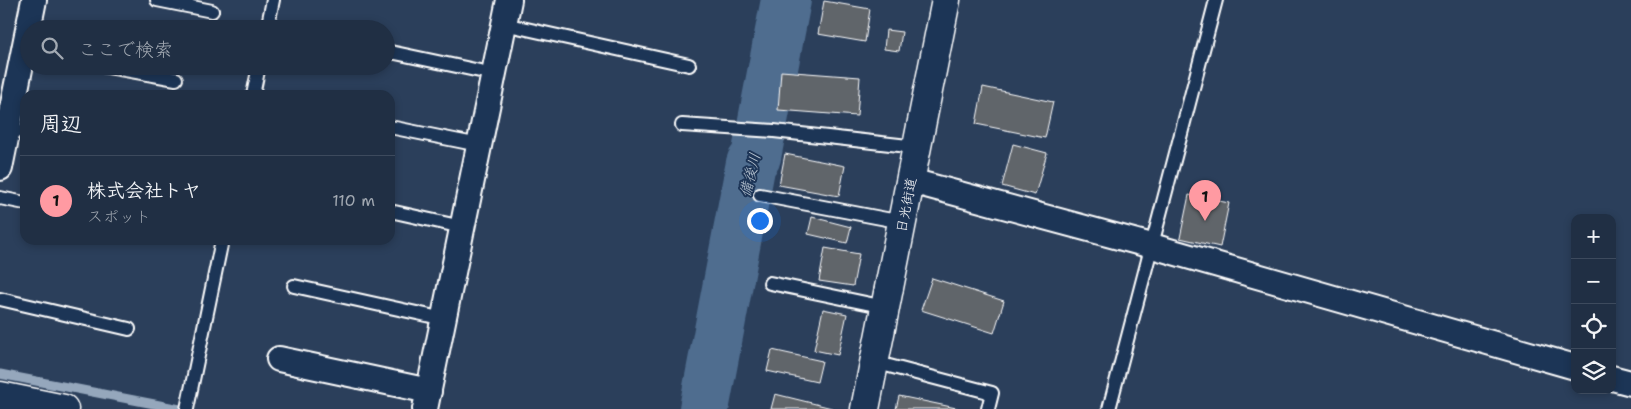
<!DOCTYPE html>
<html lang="ja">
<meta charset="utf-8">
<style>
:root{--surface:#202f44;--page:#28374b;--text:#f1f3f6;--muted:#a2a9b2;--line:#3d4a5d;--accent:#ff9aa2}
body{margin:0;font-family:"Shantell Sans","Klee One",sans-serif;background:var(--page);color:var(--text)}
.controls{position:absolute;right:15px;bottom:15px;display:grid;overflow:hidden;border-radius:10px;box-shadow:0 2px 8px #0003}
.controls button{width:45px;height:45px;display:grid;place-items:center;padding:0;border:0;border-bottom:1px solid var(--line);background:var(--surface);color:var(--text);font:25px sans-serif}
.you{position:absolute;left:759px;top:220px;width:18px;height:18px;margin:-12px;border:4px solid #fff;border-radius:50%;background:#1a73e8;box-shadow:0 0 0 8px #1a73e833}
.badge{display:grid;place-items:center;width:32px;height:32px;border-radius:50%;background:var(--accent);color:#111;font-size:16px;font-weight:700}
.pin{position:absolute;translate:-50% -41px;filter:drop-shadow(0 1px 2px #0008)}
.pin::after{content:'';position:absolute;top:26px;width:18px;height:15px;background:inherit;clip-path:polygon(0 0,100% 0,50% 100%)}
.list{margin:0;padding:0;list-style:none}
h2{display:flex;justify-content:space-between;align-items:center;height:65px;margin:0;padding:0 20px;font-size:21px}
h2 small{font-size:16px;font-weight:400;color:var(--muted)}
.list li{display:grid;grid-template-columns:32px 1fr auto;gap:15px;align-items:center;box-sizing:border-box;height:90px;padding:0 20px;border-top:1px solid var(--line)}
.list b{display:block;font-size:19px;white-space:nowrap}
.list p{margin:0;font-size:16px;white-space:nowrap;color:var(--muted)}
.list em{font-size:16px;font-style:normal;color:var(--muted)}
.icon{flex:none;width:28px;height:28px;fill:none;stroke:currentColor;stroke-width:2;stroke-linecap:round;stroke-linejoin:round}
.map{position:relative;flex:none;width:1631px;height:409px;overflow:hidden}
.search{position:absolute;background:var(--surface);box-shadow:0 2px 8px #0003;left:20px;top:20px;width:375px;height:55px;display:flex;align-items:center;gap:12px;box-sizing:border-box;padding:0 18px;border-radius:28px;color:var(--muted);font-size:19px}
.panel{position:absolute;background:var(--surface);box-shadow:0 2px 8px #0003;left:20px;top:90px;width:375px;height:155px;border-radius:15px}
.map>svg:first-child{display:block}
</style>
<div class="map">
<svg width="1631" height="409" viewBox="0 0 1631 409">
<rect width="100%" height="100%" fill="#2b3f5b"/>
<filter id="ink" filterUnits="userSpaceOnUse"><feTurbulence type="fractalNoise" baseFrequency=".02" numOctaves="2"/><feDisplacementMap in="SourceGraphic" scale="10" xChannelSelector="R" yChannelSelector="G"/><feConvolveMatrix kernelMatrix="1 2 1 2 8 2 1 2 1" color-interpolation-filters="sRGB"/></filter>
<g filter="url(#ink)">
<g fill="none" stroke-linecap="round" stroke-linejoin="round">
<path stroke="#95a7bc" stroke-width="9" d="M 0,374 L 180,409"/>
<path stroke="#4f6d8f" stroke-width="50" d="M 704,409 L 751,163 L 756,157 L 786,0"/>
</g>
<g fill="#61656b" stroke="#fff">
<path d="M 824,1 L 870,9 L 865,42 L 818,34 Z"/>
<path d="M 886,30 L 902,32 L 899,51 L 884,49 Z"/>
<path d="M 781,71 L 860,77 L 857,116 L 778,110 Z"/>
<path d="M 983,87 L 1053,102 L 1045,138 L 976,124 Z"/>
<path d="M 1013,144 L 1047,153 L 1035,195 L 1002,186 Z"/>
<path d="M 785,154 L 845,166 L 839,196 L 779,185 Z"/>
<path d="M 1189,195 L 1229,203 L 1220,247 L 1180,238 Z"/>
<path d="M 812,217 L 851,227 L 847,243 L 808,234 Z"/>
<path d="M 825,248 L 859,254 L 853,286 L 819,281 Z"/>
<path d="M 932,278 L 1004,301 L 994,333 L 921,310 Z"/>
<path d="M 823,309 L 847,314 L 838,355 L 814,350 Z"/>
<path d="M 772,350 L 822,361 L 817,382 L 767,371 Z"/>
<path d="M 775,394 L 832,408 L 831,409 L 771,409 Z"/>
<path d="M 899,396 L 961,409 L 896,409 Z"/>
</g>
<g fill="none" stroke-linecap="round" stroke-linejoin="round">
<defs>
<g id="service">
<path d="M 157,0 L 212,11"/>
<path d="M 504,24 L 689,65"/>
<path d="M 267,29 L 273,0"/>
<path d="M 386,51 L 494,74"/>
<path d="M 103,66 L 176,79"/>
<path d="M 253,95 L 259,66"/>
<path d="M 682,125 L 774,131 L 917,147"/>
<path d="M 390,127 L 479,145"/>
<path d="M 5,128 L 25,132"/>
<path d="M 760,195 L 902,222"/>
<path d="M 0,198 L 25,203"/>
<path d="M 390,211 L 462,227"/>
<path d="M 770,283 L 885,307"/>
<path d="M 294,286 L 444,319"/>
<path d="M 0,299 L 129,329"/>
<path d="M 874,362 L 992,393 L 988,409"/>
<path d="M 187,409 L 222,240"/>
<path d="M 1109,409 L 1216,0"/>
</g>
<g id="minor">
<path d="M 0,168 L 34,0"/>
<path d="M 911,181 L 1152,246 L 1575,367"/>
<path d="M 279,359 L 429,391"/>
<path d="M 1612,378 L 1631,383"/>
<path d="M 425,409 L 509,0"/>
</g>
<path id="tertiary" d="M 0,396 L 64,409"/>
<path id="trunk" d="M 865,409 L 946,0"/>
</defs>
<use href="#service" stroke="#fff" stroke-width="16"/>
<use href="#minor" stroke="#fff" stroke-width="28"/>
<use href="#tertiary" stroke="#fff" stroke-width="31"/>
<use href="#trunk" stroke="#fff" stroke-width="31"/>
<use href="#service" stroke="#1d3557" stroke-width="12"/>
<use href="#minor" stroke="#1d3557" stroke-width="24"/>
<use href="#tertiary" stroke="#1d3557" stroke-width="28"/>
<use href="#trunk" stroke="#1d3557" stroke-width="28"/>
</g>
</g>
<g text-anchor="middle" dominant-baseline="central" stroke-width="4" stroke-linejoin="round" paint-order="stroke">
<g font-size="14" fill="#fff" stroke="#1d3557">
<text transform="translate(906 205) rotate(-79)">日光街道</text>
</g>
<g font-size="15" font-style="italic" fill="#b9c5d2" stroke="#1d3557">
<text transform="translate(750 175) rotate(-76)">備後川</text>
</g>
</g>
</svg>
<div class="controls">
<button>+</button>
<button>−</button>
<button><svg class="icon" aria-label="locate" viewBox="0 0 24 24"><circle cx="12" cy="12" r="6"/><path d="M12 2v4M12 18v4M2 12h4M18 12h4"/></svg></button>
<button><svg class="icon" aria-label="layers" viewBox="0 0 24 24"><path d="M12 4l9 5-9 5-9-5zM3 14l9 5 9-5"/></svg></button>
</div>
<div class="you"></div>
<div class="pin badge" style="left:1205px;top:221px">1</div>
<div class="search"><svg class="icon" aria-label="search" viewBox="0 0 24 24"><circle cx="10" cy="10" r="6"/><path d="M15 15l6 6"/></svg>ここで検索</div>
<section class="panel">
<h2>周辺<small></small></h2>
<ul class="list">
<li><span class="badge">1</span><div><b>株式会社トヤ</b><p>スポット</p></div><em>110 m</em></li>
</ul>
</section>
</div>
